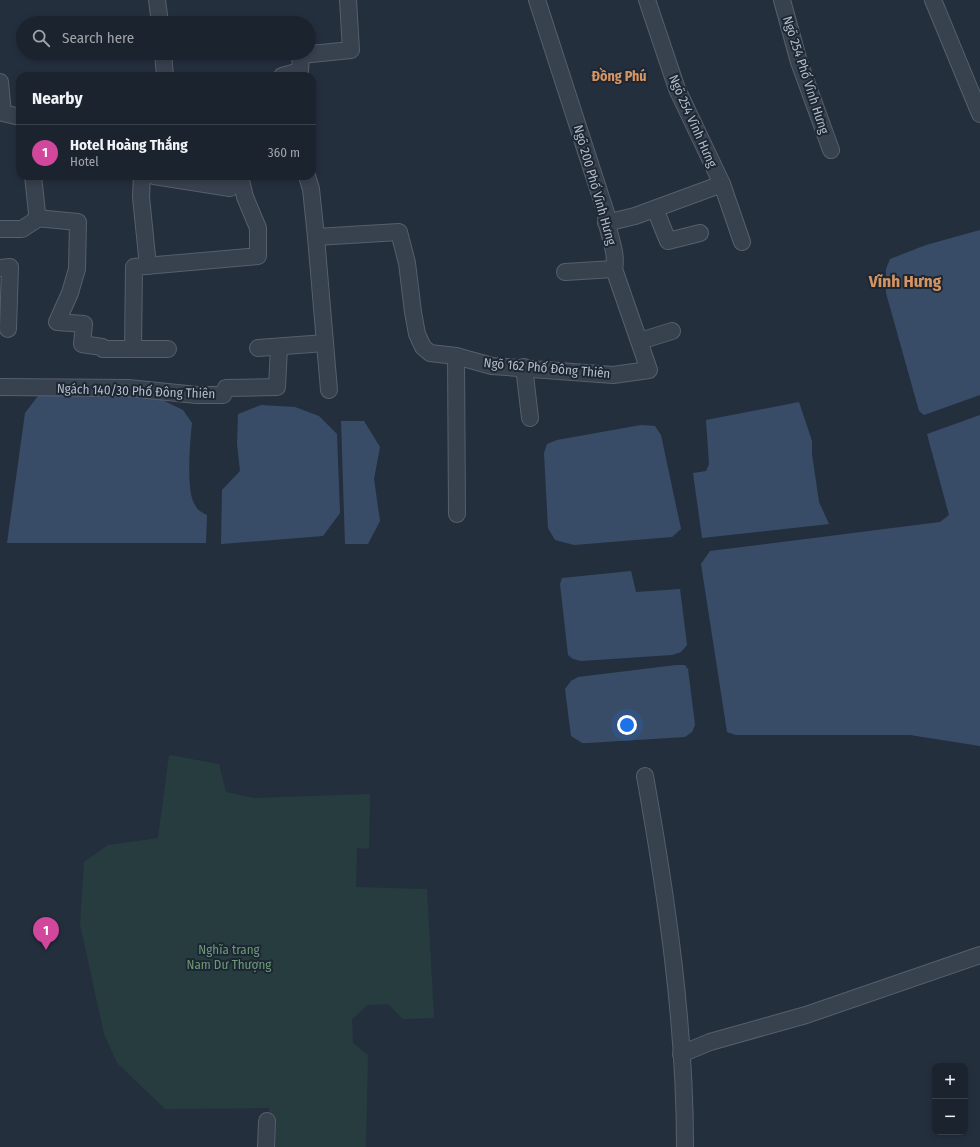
<!DOCTYPE html>
<meta charset="utf-8">
<style>
:root{--surface:#1b232e;--page:#282f3a;--text:#f1f3f6;--muted:#a0a4aa;--line:#39404a;--accent:#b45309}
body{margin:0;font-family:"Fira Sans Condensed",sans-serif;background:var(--page);color:var(--text)}
.controls{position:absolute;right:12px;bottom:12px;display:grid;overflow:hidden;border-radius:8px;box-shadow:0 2px 6px #0003}
.controls button{width:36px;height:36px;display:grid;place-items:center;padding:0;border:0;border-bottom:1px solid var(--line);background:var(--surface);color:var(--text);font:20px sans-serif}
.you{position:absolute;left:627px;top:725px;width:14px;height:14px;margin:-10px;border:3px solid #fff;border-radius:50%;background:#1a73e8;box-shadow:0 0 0 6px #1a73e833}
.badge{display:grid;place-items:center;width:26px;height:26px;border-radius:50%;background:var(--accent);color:#fff;font-size:13px;font-weight:700}
.pin{position:absolute;translate:-50% -33px;filter:drop-shadow(0 1px 2px #0008)}
.pin::after{content:'';position:absolute;top:21px;width:14px;height:12px;background:inherit;clip-path:polygon(0 0,100% 0,50% 100%)}
.list{margin:0;padding:0;list-style:none}
h2{display:flex;justify-content:space-between;align-items:center;height:52px;margin:0;padding:0 16px;font-size:17px}
h2 small{font-size:13px;font-weight:400;color:var(--muted)}
.list li{display:grid;grid-template-columns:26px 1fr auto;gap:12px;align-items:center;box-sizing:border-box;height:56px;padding:0 16px;border-top:1px solid var(--line)}
.list b{display:block;font-size:15px;white-space:nowrap}
.list p{margin:0;font-size:13px;white-space:nowrap;color:var(--muted)}
.list em{font-size:13px;font-style:normal;color:var(--muted)}
.icon{flex:none;width:22px;height:22px;fill:none;stroke:currentColor;stroke-width:2;stroke-linecap:round;stroke-linejoin:round}
.map{position:relative;flex:none;width:980px;height:1147px;overflow:hidden}
.search{position:absolute;background:var(--surface);box-shadow:0 2px 6px #0003;left:16px;top:16px;width:300px;height:44px;display:flex;align-items:center;gap:10px;box-sizing:border-box;padding:0 14px;border-radius:22px;color:var(--muted);font-size:15px}
.panel{position:absolute;background:var(--surface);box-shadow:0 2px 6px #0003;left:16px;top:72px;width:300px;height:108px;border-radius:12px}
.map>svg:first-child{display:block}
</style>
<div class="map">
<svg width="980" height="1147" viewBox="0 0 980 1147">
<rect width="100%" height="100%" fill="#242f3e"/>
<path fill="#263c3f" d="M 169,755 L 219,764 L 226,792 L 254,798 L 370,794 L 369,849 L 357,848 L 356,887 L 427,889 L 434,1018 L 403,1019 L 388,1004 L 368,1005 L 352,1019 L 353,1043 L 368,1055 L 366,1147 L 270,1147 L 269,1108 L 165,1109 L 117,1063 L 104,1034 L 80,924 L 84,862 L 108,845 L 158,838 Z"/>
<g fill="#394c67">
<path d="M 980,230 L 980,395 L 924,415 L 919,411 L 886,293 L 886,269 L 890,259 L 926,245 Z"/>
<path d="M 60,393 L 154,396 L 183,410 L 192,423 C 190,440 186,489 194,503 C 197,510 201,512 207,515 L 206,543 L 7,543 L 25,413 L 38,396 Z"/>
<path d="M 799,402 L 812,441 L 812,454 L 819,502 L 829,524 L 702,538 L 693,473 L 706,471 L 709,464 L 706,420 Z"/>
<path d="M 261,405 L 295,407 L 319,416 L 337,434 L 340,513 L 323,536 L 221,544 L 222,490 L 240,471 L 237,444 L 238,414 Z"/>
<path d="M 980,415 L 980,746 L 910,735 L 736,735 L 727,732 L 701,564 L 710,551 L 940,522 L 949,515 L 927,434 Z"/>
<path d="M 341,421 L 364,421 L 380,447 L 374,479 L 380,521 L 368,544 L 345,544 Z"/>
<path d="M 641,425 L 655,426 L 661,435 L 681,529 L 672,537 L 574,545 L 555,540 L 548,528 L 544,453 L 547,444 L 557,440 Z"/>
<path d="M 631,571 L 636,592 L 680,589 L 687,645 L 681,652 L 672,655 L 581,661 L 573,659 L 568,655 L 560,584 L 562,578 Z"/>
<path d="M 676,665 L 685,665 L 688,669 L 695,725 L 692,732 L 685,737 L 588,743 L 582,743 L 571,736 L 565,689 L 571,681 L 578,677 Z"/>
</g>
<g fill="none" stroke-linecap="round" stroke-linejoin="round">
<defs>
<g id="minor">
<path d="M 157,0 L 160,23"/>
<path d="M 647,0 L 677,89 L 722,184 L 742,242"/>
<path d="M 782,0 L 799,62 L 831,150"/>
<path d="M 933,0 L 980,114"/>
<path d="M 163,53 L 165,76"/>
<path d="M 282,76 L 300,71 L 301,55 L 351,50 L 348,0"/>
<path d="M 0,82 L 3,113 L 20,117"/>
<path d="M 142,176 L 141,197 L 148,266"/>
<path d="M 154,176 L 230,188"/>
<path d="M 307,176 L 311,189 L 316,237 L 329,390"/>
<path d="M 655,209 L 668,241 L 700,233"/>
<path d="M 36,218 L 78,222 L 77,269 L 70,293 L 57,322 L 84,324 L 82,344 L 102,347 L 103,349 L 168,349"/>
<path d="M 606,223 L 635,216 L 722,184"/>
<path d="M 0,229 L 22,229 L 36,220 L 37,213 L 33,176"/>
<path d="M 316,237 L 399,232 L 407,263 L 413,312 L 417,334 L 423,347 L 430,353 L 456,356 L 492,366 L 613,375 L 649,370 L 614,269 C 618,250 606,232 606,213 L 537,0"/>
<path d="M 0,268 L 10,267 L 8,329"/>
<path d="M 565,272 L 614,269"/>
<path d="M 640,341 L 672,331"/>
<path d="M 258,348 L 325,343"/>
<path d="M 133,349 L 134,267 L 258,256 L 258,228 L 245,197 L 240,176"/>
<path d="M 456,356 L 457,514"/>
<path d="M 524,367 L 530,418"/>
<path d="M 0,387 L 128,388 L 197,395 L 223,395 L 226,388 L 277,387 L 279,347"/>
<path d="M 645,776 C 667,899 685,1023 685,1147"/>
<path d="M 681,1054 L 710,1042 L 806,1015 L 980,955"/>
<path d="M 266,1147 L 267,1121"/>
</g>
</defs>
<use href="#minor" stroke="#565f6c" stroke-width="18"/>
<use href="#minor" stroke="#38414e" stroke-width="16"/>
</g>
<g text-anchor="middle" dominant-baseline="central" stroke-width="4" stroke-linejoin="round" paint-order="stroke">
<g font-size="13" fill="#b4bcc9" stroke="#1d2633">
<text transform="translate(806 75) rotate(72)">Ngõ 254 Phố Vĩnh Hưng</text>
<text transform="translate(693 121) rotate(66)">Ngõ 254 Vĩnh Hưng</text>
<text transform="translate(595 185) rotate(74)">Ngõ 200 Phố Vĩnh Hưng</text>
<text transform="translate(547 368) rotate(5)">Ngõ 162 Phố Đông Thiên</text>
<text transform="translate(136 391) rotate(2)">Ngách 140/30 Phố Đông Thiên</text>
</g>
<g font-size="13" fill="#6b9a76" stroke="#1d2633">
<text x="229" y="949">Nghĩa trang<tspan x="229" dy="15">Nam Dư Thượng</tspan></text>
</g>
<g font-size="14" font-weight="bold" fill="#d59563" stroke="#1d2633">
<text x="619" y="76">Đồng Phú</text>
</g>
<g font-size="17" font-weight="bold" fill="#d59563" stroke="#1d2633">
<text x="905" y="281">Vĩnh Hưng</text>
</g>
</g>
</svg>
<div class="controls">
<button>+</button>
<button>−</button>
</div>
<div class="you"></div>
<div class="pin badge" style="left:46px;top:950px;background:#d1479c">1</div>
<div class="search"><svg class="icon" aria-label="search" viewBox="0 0 24 24"><circle cx="10" cy="10" r="6"/><path d="M15 15l6 6"/></svg>Search here</div>
<section class="panel">
<h2>Nearby<small></small></h2>
<ul class="list">
<li><span class="badge" style="background:#d1479c">1</span><div><b>Hotel Hoàng Thắng</b><p>Hotel</p></div><em>360 m</em></li>
</ul>
</section>
</div>
